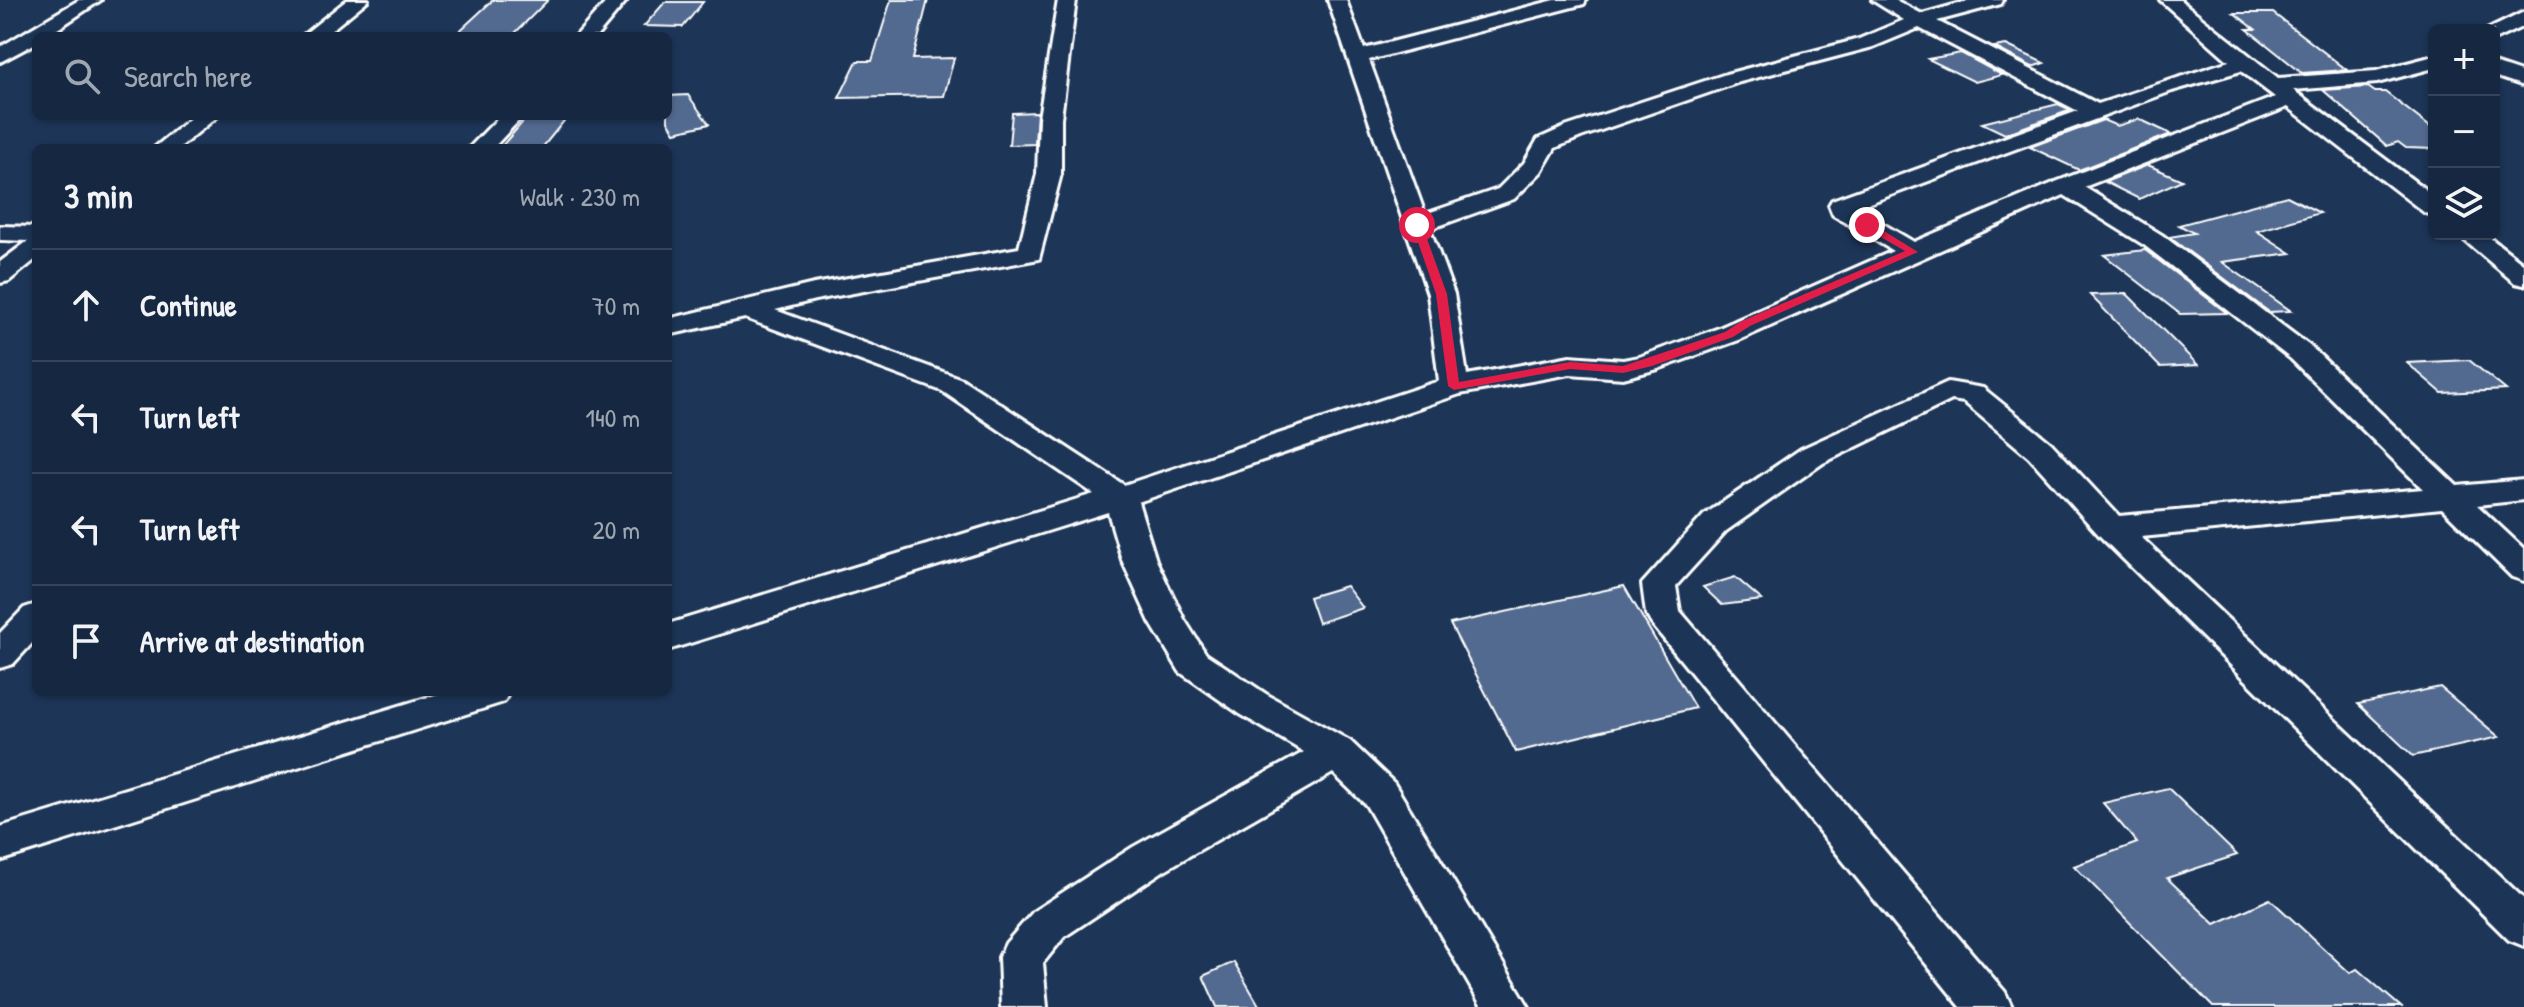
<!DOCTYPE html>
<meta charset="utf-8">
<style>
:root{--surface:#162841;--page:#23344c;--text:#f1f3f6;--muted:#9ea6b1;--line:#35445a}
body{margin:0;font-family:"Patrick Hand",sans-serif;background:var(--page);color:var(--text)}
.controls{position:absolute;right:24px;top:24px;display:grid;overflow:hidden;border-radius:12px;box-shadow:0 2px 6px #0004}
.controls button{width:72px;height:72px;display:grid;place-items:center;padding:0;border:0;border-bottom:2px solid var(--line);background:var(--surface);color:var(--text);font:40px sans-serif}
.stop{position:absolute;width:24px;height:24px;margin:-18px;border:6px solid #e11d48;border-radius:50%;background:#fff}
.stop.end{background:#e11d48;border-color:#fff;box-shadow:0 2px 8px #0008}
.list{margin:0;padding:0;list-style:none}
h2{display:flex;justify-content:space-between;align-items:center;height:104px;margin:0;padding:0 32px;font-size:34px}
h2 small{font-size:26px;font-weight:400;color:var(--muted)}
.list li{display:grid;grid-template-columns:52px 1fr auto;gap:24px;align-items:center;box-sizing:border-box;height:112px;padding:0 32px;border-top:2px solid var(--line)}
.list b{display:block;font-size:30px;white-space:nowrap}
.list em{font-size:26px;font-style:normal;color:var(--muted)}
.icon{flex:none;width:44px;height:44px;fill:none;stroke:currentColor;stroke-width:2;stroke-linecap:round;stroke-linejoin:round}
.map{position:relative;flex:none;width:2524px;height:1007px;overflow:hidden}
.search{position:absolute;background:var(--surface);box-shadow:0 2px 6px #0004;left:32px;top:32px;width:640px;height:88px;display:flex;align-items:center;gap:20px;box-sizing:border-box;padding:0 28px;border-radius:12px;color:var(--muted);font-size:30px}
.panel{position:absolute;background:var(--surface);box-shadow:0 2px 6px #0004;left:32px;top:144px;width:640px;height:552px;border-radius:12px}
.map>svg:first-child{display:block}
</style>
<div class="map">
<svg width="2524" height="1007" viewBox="0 0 2524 1007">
<rect width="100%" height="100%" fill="#1d3557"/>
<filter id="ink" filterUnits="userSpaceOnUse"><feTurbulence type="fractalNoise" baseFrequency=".0125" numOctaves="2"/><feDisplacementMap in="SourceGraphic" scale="16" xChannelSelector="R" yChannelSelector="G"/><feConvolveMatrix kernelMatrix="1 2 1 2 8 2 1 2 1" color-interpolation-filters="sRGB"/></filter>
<g filter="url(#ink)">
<g fill="#526b90" stroke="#fff" stroke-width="2">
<path d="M 493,0 L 548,0 L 512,36 L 454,36 Z"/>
<path d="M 891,0 L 928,0 L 913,59 L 954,58 L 944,96 L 839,98 L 857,61 L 872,61 Z"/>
<path d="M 665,2 L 703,2 L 683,27 L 644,26 Z"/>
<path d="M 2234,13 L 2273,13 L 2347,70 L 2302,73 L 2247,29 L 2255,29 Z"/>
<path d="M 2006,45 L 2044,63 L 2032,67 L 1994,47 Z"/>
<path d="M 1961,53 L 2002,75 L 1975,82 L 1928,59 Z"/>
<path d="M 2368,87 L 2375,92 L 2385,92 L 2434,130 L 2434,149 L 2406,148 L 2398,142 L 2387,146 L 2323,90 Z"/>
<path d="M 688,95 L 709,124 L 675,132 L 668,121 L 668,96 Z"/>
<path d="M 2058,104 L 2071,110 L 2005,134 L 1982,123 Z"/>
<path d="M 1037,112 L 1035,144 L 1009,145 L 1012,113 Z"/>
<path d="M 528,116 L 568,116 L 542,148 L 500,148 Z"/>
<path d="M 2139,119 L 2171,134 L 2079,170 L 2030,147 L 2103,120 L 2117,126 Z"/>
<path d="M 2148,165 L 2182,180 L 2139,199 L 2105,182 Z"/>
<path d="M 2287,196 L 2320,213 L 2257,231 L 2291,253 L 2222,262 L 2291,311 L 2269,312 L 2169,237 L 2194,233 L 2179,225 Z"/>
<path d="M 2145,250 L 2227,313 L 2180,314 L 2104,255 Z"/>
<path d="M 2127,294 L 2198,365 L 2160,367 L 2090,295 Z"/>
<path d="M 2469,360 L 2506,390 L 2442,393 L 2407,363 Z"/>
<path d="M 1735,577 L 1762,600 L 1722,605 L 1703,587 Z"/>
<path d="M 1346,586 L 1363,608 L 1318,623 L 1309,597 Z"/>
<path d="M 1624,586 L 1695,708 L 1516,752 L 1450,624 Z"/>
<path d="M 2440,687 L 2499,737 L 2413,756 L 2358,704 Z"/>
<path d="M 2168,788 L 2237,855 L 2167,878 L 2215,924 L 2270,899 L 2350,973 L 2357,969 L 2401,1007 L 2213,1007 L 2074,866 L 2137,843 L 2103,803 Z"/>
<path d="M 1234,962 L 1260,1007 L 1217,1007 L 1203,976 Z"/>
</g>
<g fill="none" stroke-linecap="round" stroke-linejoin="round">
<defs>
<g id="minor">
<path d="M 79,0 L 101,0 L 47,36 L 36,36 L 36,43 L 0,62 L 0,47 Z"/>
<path d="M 347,0 L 368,0 L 324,36 L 302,36 Z"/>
<path d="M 608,0 L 627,0 L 597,36 L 576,36 Z"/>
<path d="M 1058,0 L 1076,0 L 1061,118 L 1061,174 L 1039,259 L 815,300 L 775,310 L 962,379 L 1124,485 L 1439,381 L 1428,294 L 1328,0 L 1346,0 L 1364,49 L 1555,0 L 1586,0 L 1584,4 L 1369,60 L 1425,214 L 1498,189 L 1524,163 L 1538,139 L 1565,127 L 1726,74 L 1859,39 L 1904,20 L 1872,0 L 1895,0 L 1922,14 L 1972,0 L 2003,0 L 2001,4 L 1937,21 L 2098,104 L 2229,61 L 2160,0 L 2180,0 L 2278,78 L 2376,71 L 2434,56 L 2434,68 L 2377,83 L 2293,90 L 2434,196 L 2434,215 L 2425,213 L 2288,107 L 2084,187 L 2162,235 L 2311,347 L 2457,486 L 2524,480 L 2524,500 L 2477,505 L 2524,549 L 2524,581 L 2512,577 L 2442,508 L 2141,537 L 2524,899 L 2524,946 L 2509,940 L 2099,535 L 2029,457 L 1964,402 L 1952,400 L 1823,463 L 1726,531 L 1676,586 L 1680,611 L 2005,992 L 2012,1007 L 1961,1007 L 1651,623 L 1646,614 L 1642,584 L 1704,515 L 1801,449 L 1948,382 L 1983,388 L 2051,443 L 2119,516 L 2423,489 L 2291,359 L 2144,245 L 2064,195 L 1739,340 L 1658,369 L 1623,378 L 1570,374 L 1460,394 L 1138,502 L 1156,560 L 1184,619 L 1206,654 L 1266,694 L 1350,741 L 1394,783 L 1529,1007 L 1482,1007 L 1366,805 L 1333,773 L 1163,871 L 1064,937 L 1043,963 L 1047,1007 L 1001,1007 L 999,957 L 1006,943 L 1034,911 L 1133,847 L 1304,752 L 1240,714 L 1180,672 L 1150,622 L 1122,560 L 1108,512 L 668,650 L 668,624 L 1094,494 L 942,391 L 745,318 L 668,335 L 668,319 L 814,284 L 1019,248 L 1037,174 L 1039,118 ZM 1919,28 L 2078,111 L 1832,200 L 1829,205 L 1833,215 L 1893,251 L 1719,328 L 1639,357 L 1623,360 L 1570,356 L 1467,375 L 1454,294 L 1430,229 L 1514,199 L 1541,172 L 1555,148 L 1581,137 L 1740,82 L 1873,47 ZM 2241,71 L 2275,97 L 2058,181 L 1914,242 L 1856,208 L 2172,91 Z"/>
<path d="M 2524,12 L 2524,26 L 2494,40 L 2494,30 L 2487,30 Z"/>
<path d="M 2494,63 L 2524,73 L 2524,86 L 2494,76 Z"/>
<path d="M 193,116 L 218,116 L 179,148 L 154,148 Z"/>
<path d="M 500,116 L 523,116 L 493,148 L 469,148 Z"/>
<path d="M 0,226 L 36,227 L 36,259 L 9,281 L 0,283 L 0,262 L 28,241 L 0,240 Z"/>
<path d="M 2457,234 L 2485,234 L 2524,264 L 2524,285 L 2515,283 Z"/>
<path d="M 36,604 L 36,639 L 13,664 L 0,668 L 0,633 L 24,608 Z"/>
<path d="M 445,692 L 509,692 L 504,702 L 0,861 L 0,827 Z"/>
</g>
</defs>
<use href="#minor" stroke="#fff" stroke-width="6"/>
<use href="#minor" fill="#1d3557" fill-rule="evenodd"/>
</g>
</g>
<path fill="#e11d48" d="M 1417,222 L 1422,225 L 1447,294 L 1459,382 L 1570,362 L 1623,366 L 1725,332 L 1742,321 L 1905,251 L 1863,227 L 1863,223 L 1871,223 L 1918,252 L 1750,326 L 1733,337 L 1652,366 L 1623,373 L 1570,369 L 1454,390 L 1448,386 L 1436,294 L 1412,225 Z"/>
</svg>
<div class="controls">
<button>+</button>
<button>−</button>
<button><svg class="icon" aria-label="layers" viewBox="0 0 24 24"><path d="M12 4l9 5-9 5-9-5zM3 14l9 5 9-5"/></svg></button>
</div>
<div class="stop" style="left:1417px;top:225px"></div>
<div class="stop end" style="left:1867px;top:225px"></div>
<div class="search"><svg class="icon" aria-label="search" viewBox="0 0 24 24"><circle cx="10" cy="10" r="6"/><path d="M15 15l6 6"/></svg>Search here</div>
<section class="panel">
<h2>3 min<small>Walk · 230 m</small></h2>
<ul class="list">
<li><svg class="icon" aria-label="ahead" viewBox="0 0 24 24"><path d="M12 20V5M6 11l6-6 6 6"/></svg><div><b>Continue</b></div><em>70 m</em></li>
<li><svg class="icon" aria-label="left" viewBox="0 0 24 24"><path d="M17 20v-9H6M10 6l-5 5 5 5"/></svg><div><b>Turn left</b></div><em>140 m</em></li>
<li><svg class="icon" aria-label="left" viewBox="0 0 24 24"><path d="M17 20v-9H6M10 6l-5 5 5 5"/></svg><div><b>Turn left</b></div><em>20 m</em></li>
<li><svg class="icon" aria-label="arrive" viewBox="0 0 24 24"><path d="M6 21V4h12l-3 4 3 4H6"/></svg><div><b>Arrive at destination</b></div></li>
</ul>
</section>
</div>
